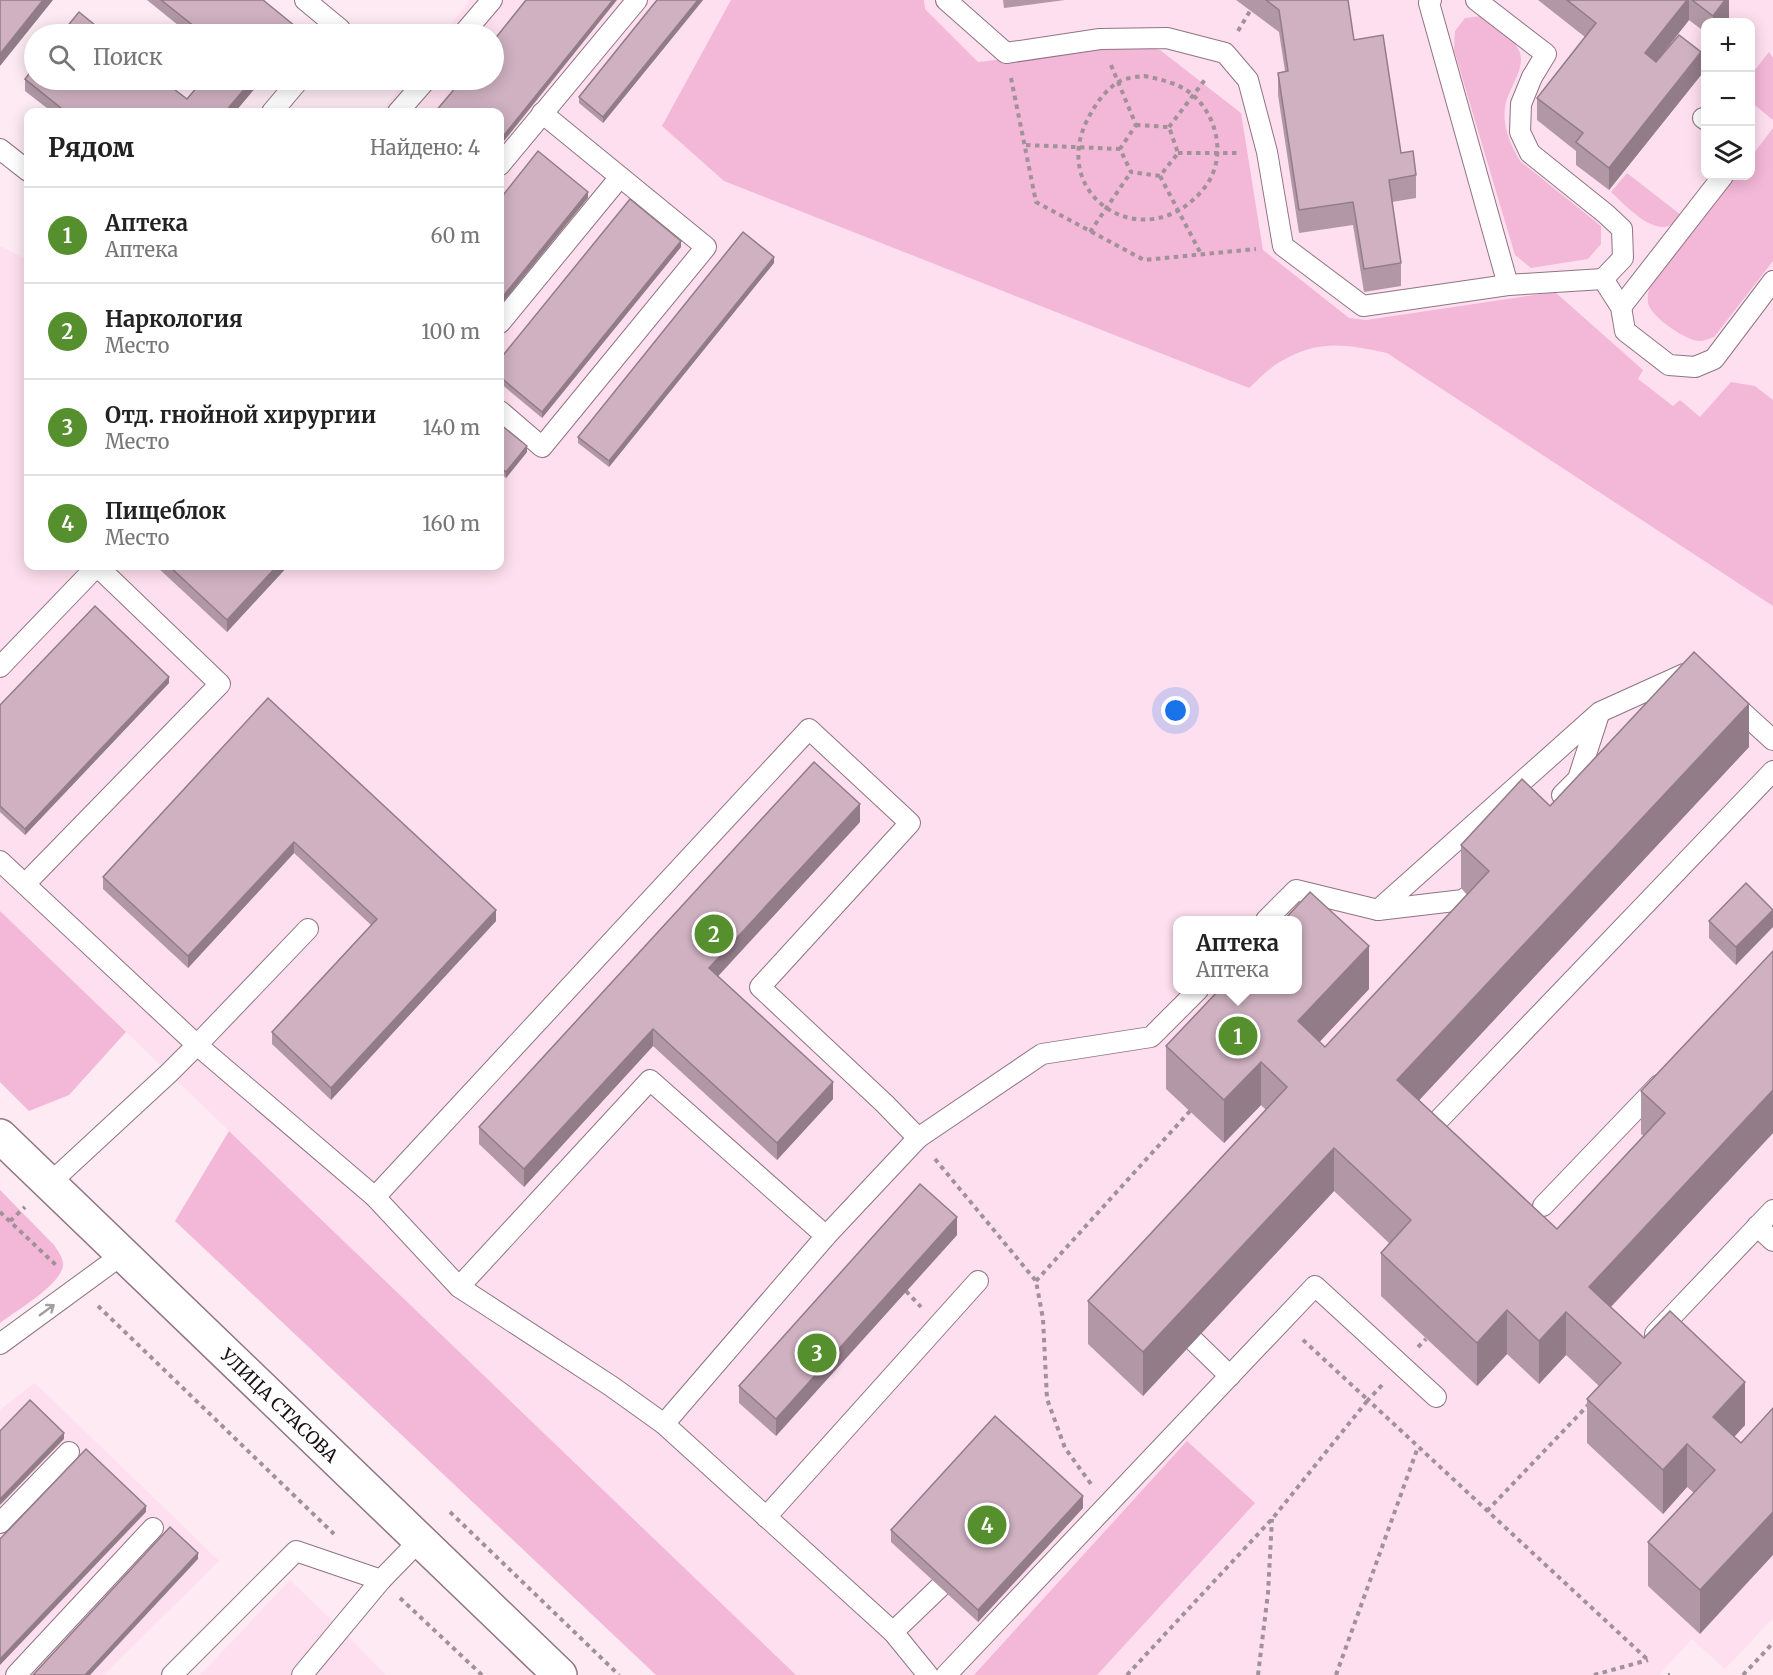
<!DOCTYPE html>
<html lang="ru">
<meta charset="utf-8">
<style>
:root{--surface:#fff;--page:#f6f6f6;--text:#222;--muted:#767676;--line:#e0e0e0;--accent:#568f2d}
body{margin:0;font-family:Merriweather,serif;background:var(--page);color:var(--text)}
.controls{position:absolute;right:18px;top:18px;display:grid;overflow:hidden;border-radius:12px;box-shadow:0 3px 15px #0003}
.controls button{width:54px;height:54px;display:grid;place-items:center;padding:0;border:0;border-bottom:2px solid var(--line);background:var(--surface);color:var(--text);font:30px sans-serif}
.you{position:absolute;left:1176px;top:711px;width:21px;height:21px;margin:-15px;border:4px solid #fff;border-radius:50%;background:#1a73e8;box-shadow:0 0 0 9px #1a73e833}
.badge{display:grid;place-items:center;width:39px;height:39px;border-radius:50%;background:var(--accent);color:#fff;font-size:20px;font-weight:700}
.pin{position:absolute;translate:-50% -50%;border:3px solid #fff;box-shadow:0 2px 6px #0006}
.popup{position:absolute;left:1173px;top:916px;width:129px;height:78px;box-sizing:border-box;display:grid;place-content:center;border-radius:12px;background:var(--surface);filter:drop-shadow(0 2px 4px #0005);font-size:20px;white-space:nowrap;color:var(--muted)}
.popup b{font-size:22px;color:var(--text)}
.popup::after{content:'';position:absolute;left:50%;top:100%;margin-left:-12px;border:12px solid transparent;border-top-color:var(--surface)}
.list{margin:0;padding:0;list-style:none}
h2{display:flex;justify-content:space-between;align-items:center;height:78px;margin:0;padding:0 24px;font-size:26px}
h2 small{font-size:20px;font-weight:400;color:var(--muted)}
.list li{display:grid;grid-template-columns:39px 1fr auto;gap:18px;align-items:center;box-sizing:border-box;height:96px;padding:0 24px;border-top:2px solid var(--line)}
.list b{display:block;font-size:22px;white-space:nowrap}
.list p{margin:0;font-size:20px;white-space:nowrap;color:var(--muted)}
.list em{font-size:20px;font-style:normal;color:var(--muted)}
.icon{flex:none;width:33px;height:33px;fill:none;stroke:currentColor;stroke-width:2;stroke-linecap:round;stroke-linejoin:round}
.map{position:relative;flex:none;width:1773px;height:1675px;overflow:hidden}
.search{position:absolute;background:var(--surface);box-shadow:0 3px 15px #0003;left:24px;top:24px;width:480px;height:66px;display:flex;align-items:center;gap:15px;box-sizing:border-box;padding:0 21px;border-radius:33px;color:var(--muted);font-size:22px}
.panel{position:absolute;background:var(--surface);box-shadow:0 3px 15px #0003;left:24px;top:108px;width:480px;height:462px;border-radius:12px}
.map>svg:first-child{display:block}
</style>
<div class="map">
<svg width="1773" height="1675" viewBox="0 0 1773 1675">
<rect width="100%" height="100%" fill="#fdeaf3"/>
<g fill="#fedfef" fill-rule="evenodd">
<path d="M 467,0 L 1773,0 L 1773,1618 L 1725,1669 L 1692,1639 L 1659,1675 L 796,1675 L 0,911 L 0,246 L 28,260 L 28,566 L 500,566 L 500,112 L 380,112 L 407,80 L 494,80 L 494,34 L 443,34 L 469,2 ZM 1706,22 L 1750,22 L 1750,176 L 1706,176 ZM 1178,920 L 1298,920 L 1298,990 L 1178,990 Z"/>
<path d="M 35,1383 L 219,1561 L 103,1675 L 0,1675 L 0,1410 Z"/>
<path d="M 290,1580 L 340,1628 L 386,1675 L 200,1675 Z"/>
</g>
<g fill="#f3b7d8">
<path d="M 731,0 L 924,0 L 925,9 L 978,62 L 1134,44 L 1160,50 L 1241,113 L 1263,250 L 1349,318 L 1366,320 L 1555,292 L 1643,370 L 1638,379 L 1673,406 L 1680,400 L 1700,417 L 1731,382 L 1755,386 L 1773,400 L 1773,606 L 1387,353 C 1344,344 1318,339 1278,363 C 1267,370 1258,380 1249,388 L 724,181 L 662,126 Z"/>
<path d="M 1482,16 C 1493,25 1509,35 1517,47 C 1530,66 1507,88 1505,108 C 1502,126 1511,146 1520,161 L 1601,226 L 1601,244 L 1588,259 L 1531,268 L 1515,255 L 1454,50 L 1455,31 L 1465,18 Z"/>
<path d="M 1769,52 L 1773,58 L 1773,120 L 1751,102 L 1751,75 Z"/>
<path d="M 1773,128 L 1773,261 L 1714,337 C 1710,338 1705,341 1700,341 C 1686,341 1651,317 1648,303 C 1647,296 1649,290 1650,284 L 1736,176 L 1750,176 L 1751,157 Z"/>
<path d="M 1627,173 L 1681,215 C 1678,218 1675,224 1671,225 C 1652,235 1624,204 1611,192 Z"/>
<path d="M 0,911 L 126,1032 L 69,1095 L 29,1111 L 0,1082 Z"/>
<path d="M 229,1131 L 796,1675 L 656,1675 L 175,1221 Z"/>
<path d="M 0,1190 L 54,1245 C 58,1251 64,1259 63,1266 C 60,1285 16,1311 0,1323 Z"/>
<path d="M 1187,1441 L 1255,1503 L 1097,1675 L 974,1675 Z"/>
</g>
<g fill="none" stroke-linecap="round" stroke-linejoin="round">
<defs>
<g id="lane">
<path d="M 305,0 L 340,29 L 336,34"/>
<path d="M 946,0 L 1006,53 L 1100,39 L 1167,38 L 1225,53 L 1248,80 L 1267,152 L 1283,246 L 1363,306 L 1508,285 L 1603,279 L 1621,307 L 1625,331 L 1669,365 L 1695,367 L 1714,359 L 1773,281"/>
<path d="M 1431,0 L 1429,3 L 1508,285"/>
<path d="M 1476,0 L 1546,54 L 1532,77 L 1521,104 L 1520,132 L 1530,153 L 1606,214 L 1622,229 L 1623,258 L 1603,279"/>
<path d="M 463,34 L 492,0"/>
<path d="M 272,112 L 299,80"/>
<path d="M 398,112 L 426,80"/>
<path d="M 1703,118 L 1706,120"/>
<path d="M 0,149 L 28,171"/>
<path d="M 500,165 L 637,0"/>
<path d="M 1621,307 L 1723,176"/>
<path d="M 500,323 L 620,177"/>
<path d="M 500,411 L 542,447 L 706,247 L 542,113"/>
<path d="M 0,667 L 97,566 L 220,684 L 25,884"/>
<path d="M 1729,700 L 1773,740"/>
<path d="M 1562,795 L 1578,779 L 1599,714"/>
<path d="M 0,861 L 197,1045 L 308,929"/>
<path d="M 1378,910 L 1463,900 L 1468,896"/>
<path d="M 1266,920 L 1296,890 L 1378,910 L 1600,712 L 1684,674 L 1689,677"/>
<path d="M 1429,1130 L 1773,771"/>
<path d="M 50,1183 L 169,1073 L 197,1045 L 375,1197 L 459,1287 L 611,1386 L 664,1424 L 893,1632 L 928,1675"/>
<path d="M 375,1197 L 809,729 L 910,823 L 760,987 L 885,1104 L 918,1138"/>
<path d="M 1543,1206 L 1659,1085"/>
<path d="M 1757,1226 L 1773,1241"/>
<path d="M 459,1287 L 650,1080 L 826,1236"/>
<path d="M 1655,1334 L 1773,1210"/>
<path d="M 1194,1341 L 1230,1376"/>
<path d="M 0,1344 L 123,1254"/>
<path d="M 664,1424 L 826,1236 L 918,1138 L 1042,1054 L 1151,1037 L 1198,990"/>
<path d="M 766,1517 L 978,1281"/>
<path d="M 0,1523 L 69,1452"/>
<path d="M 893,1632 L 940,1587"/>
<path d="M 16,1675 L 153,1528"/>
<path d="M 172,1675 L 296,1551 L 381,1580"/>
<path d="M 302,1675 L 381,1580 L 420,1540"/>
<path d="M 946,1675 L 1315,1286 L 1436,1397"/>
</g>
<g id="primary">
<path id="s1" d="M 0,1136 L 560,1675"/>
</g>
</defs>
<use href="#lane" stroke="#8f7482" stroke-width="22"/>
<use href="#primary" stroke="#8f7482" stroke-width="36"/>
<g stroke="#a19199" stroke-width="4" stroke-dasharray="4.5 4.5" stroke-linecap="butt">
<path d="M 1238,31 L 1250,11"/>
<path d="M 1111,65 L 1136,125"/>
<path d="M 1144,76 C 1161,79 1181,84 1194,96 C 1219,119 1226,160 1205,187 C 1147,262 1042,195 1091,113 C 1097,102 1107,89 1118,82 C 1125,78 1136,77 1144,76 Z"/>
<path d="M 1011,78 L 1036,202 L 1144,260 L 1256,249"/>
<path d="M 1136,125 L 1169,127 L 1178,153 L 1160,176 L 1131,172 L 1120,149 Z"/>
<path d="M 1169,127 L 1207,77"/>
<path d="M 1026,145 L 1120,149"/>
<path d="M 1178,153 L 1239,153"/>
<path d="M 1160,176 L 1201,254"/>
<path d="M 1090,232 L 1131,172"/>
<path d="M 935,1159 L 1036,1281 L 1043,1319 L 1047,1399 L 1065,1448 L 1091,1484"/>
<path d="M 0,1212 L 58,1267"/>
<path d="M 10,1221 L 25,1207"/>
<path d="M 1036,1281 L 1190,1111"/>
<path d="M 906,1291 L 921,1307"/>
<path d="M 98,1306 L 334,1534"/>
<path d="M 1418,1347 L 1426,1339"/>
<path d="M 1382,1385 L 1368,1400 L 1648,1660"/>
<path d="M 1487,1511 L 1590,1403"/>
<path d="M 450,1512 L 619,1675"/>
<path d="M 400,1598 L 482,1675"/>
<path d="M 1127,1675 L 1272,1519 L 1368,1400 L 1302,1339"/>
<path d="M 1258,1675 L 1268,1593 L 1272,1519"/>
<path d="M 1336,1675 L 1418,1447"/>
<path d="M 1594,1675 L 1648,1660"/>
<path d="M 1668,1675 L 1670,1675"/>
<path d="M 1743,1675 L 1773,1643"/>
</g>
<use href="#lane" stroke="#fff" stroke-width="20"/>
<use href="#primary" stroke="#fff" stroke-width="33"/>
</g>
<g fill="#b298a6">
<path d="M 147,0 L 263,0 L 295,34 L 189,34 Z"/>
<path d="M 657,0 L 703,0 L 603,123 L 579,103 L 579,97 Z"/>
<path d="M 1003,0 L 1065,0 L 1004,8 Z"/>
<path d="M 1236,0 L 1348,0 L 1354,40 L 1401,153 L 1416,175 L 1416,198 L 1392,202 L 1401,263 L 1401,286 L 1364,292 L 1353,225 L 1299,233 L 1278,95 L 1278,73 L 1285,71 L 1279,32 Z"/>
<path d="M 1538,0 L 1729,0 L 1729,18 L 1726,22 L 1706,22 L 1706,33 L 1689,20 L 1656,62 L 1701,75 L 1609,190 L 1576,165 L 1576,151 L 1537,120 L 1537,98 L 1585,37 Z"/>
<path d="M 25,79 L 187,99 L 203,80 L 262,80 L 235,112 L 52,112 L 25,91 Z"/>
<path d="M 681,247 L 542,418 L 500,383 L 500,359 Z"/>
<path d="M 774,263 L 609,467 L 578,443 L 578,437 Z"/>
<path d="M 500,424 L 527,452 L 506,478 L 500,473 Z"/>
<path d="M 156,566 L 288,566 L 227,632 Z"/>
<path d="M 169,683 L 25,835 L 0,812 L 0,705 Z"/>
<path d="M 268,698 L 496,921 L 331,1100 L 272,1044 L 272,1032 L 371,925 L 294,853 L 188,968 L 103,889 L 103,877 Z"/>
<path d="M 1749,747 L 1419,1100 L 1557,1229 L 1644,1136 L 1641,1134 L 1641,1091 L 1773,951 L 1773,1133 L 1611,1307 L 1644,1338 L 1745,1425 L 1734,1437 L 1700,1634 L 1648,1586 L 1648,1542 L 1694,1493 L 1687,1487 L 1663,1514 L 1587,1443 L 1587,1399 L 1599,1386 L 1566,1355 L 1539,1384 L 1507,1354 L 1477,1386 L 1381,1296 L 1381,1253 L 1389,1243 L 1334,1191 L 1143,1396 L 1088,1344 L 1088,1301 L 1266,1110 L 1261,1105 L 1224,1143 L 1166,1089 L 1166,1046 L 1369,989 L 1319,1042 L 1325,1047 L 1467,895 L 1461,888 L 1461,845 L 1550,806 Z"/>
<path d="M 860,822 L 718,976 L 833,1099 L 777,1160 L 653,1046 L 524,1187 L 479,1144 L 479,1127 Z"/>
<path d="M 1773,909 L 1736,965 L 1709,938 L 1709,921 Z"/>
<path d="M 957,1235 L 776,1436 L 739,1403 L 739,1386 Z"/>
<path d="M 1083,1508 L 978,1622 L 891,1542 L 891,1530 Z"/>
</g>
<g fill="#917c87">
<path d="M 43,0 L 53,0 L 0,66 L 0,54 Z"/>
<path d="M 613,0 L 617,0 L 500,146 L 500,140 Z"/>
<path d="M 698,0 L 703,0 L 603,123 L 603,117 Z"/>
<path d="M 1687,0 L 1689,0 L 1689,20 L 1645,76 L 1645,53 Z"/>
<path d="M 1725,0 L 1729,0 L 1729,18 L 1726,22 L 1713,22 L 1713,16 Z"/>
<path d="M 295,26 L 295,34 L 288,34 Z"/>
<path d="M 1701,52 L 1701,75 L 1609,190 L 1609,168 Z"/>
<path d="M 252,80 L 262,80 L 235,112 L 225,112 Z"/>
<path d="M 588,192 L 588,198 L 500,306 L 500,300 Z"/>
<path d="M 681,241 L 681,247 L 542,418 L 542,412 Z"/>
<path d="M 774,257 L 774,263 L 609,467 L 609,461 Z"/>
<path d="M 527,446 L 527,452 L 506,478 L 506,472 Z"/>
<path d="M 277,566 L 288,566 L 227,632 L 227,620 Z"/>
<path d="M 169,677 L 169,683 L 25,835 L 25,829 Z"/>
<path d="M 1749,704 L 1749,747 L 1397,1124 L 1397,1080 Z"/>
<path d="M 860,804 L 860,822 L 709,986 L 709,968 Z"/>
<path d="M 294,842 L 294,853 L 188,968 L 188,956 Z"/>
<path d="M 496,910 L 496,921 L 331,1100 L 331,1088 Z"/>
<path d="M 1773,910 L 1773,927 L 1736,965 L 1736,947 Z"/>
<path d="M 1369,946 L 1369,989 L 1298,1065 L 1298,1021 Z"/>
<path d="M 653,1029 L 653,1046 L 524,1187 L 524,1169 Z"/>
<path d="M 1261,1062 L 1261,1105 L 1224,1143 L 1224,1100 Z"/>
<path d="M 833,1082 L 833,1099 L 777,1160 L 777,1143 Z"/>
<path d="M 1773,1090 L 1773,1133 L 1589,1330 L 1589,1287 Z"/>
<path d="M 1334,1148 L 1334,1191 L 1143,1396 L 1143,1352 Z"/>
<path d="M 957,1217 L 957,1235 L 776,1436 L 776,1419 Z"/>
<path d="M 1507,1310 L 1507,1354 L 1477,1386 L 1477,1343 Z"/>
<path d="M 1566,1312 L 1566,1355 L 1539,1384 L 1539,1341 Z"/>
<path d="M 1745,1382 L 1745,1425 L 1713,1460 L 1713,1417 Z"/>
<path d="M 64,1433 L 64,1439 L 0,1505 L 0,1499 Z"/>
<path d="M 1687,1444 L 1687,1487 L 1663,1514 L 1663,1470 Z"/>
<path d="M 1083,1496 L 1083,1508 L 978,1622 L 978,1610 Z"/>
<path d="M 146,1506 L 146,1512 L 0,1665 L 0,1659 Z"/>
<path d="M 1773,1512 L 1773,1555 L 1700,1634 L 1700,1590 Z"/>
<path d="M 198,1553 L 198,1559 L 90,1675 L 85,1675 Z"/>
</g>
<g fill="#cfb1c1" stroke="#917c87" stroke-width="1.5">
<path d="M 0,0 L 43,0 L 0,54 Z"/>
<path d="M 161,0 L 263,0 L 295,26 L 288,34 L 204,34 Z"/>
<path d="M 526,0 L 613,0 L 500,140 L 500,112 L 435,112 L 462,80 L 494,80 L 494,40 Z"/>
<path d="M 657,0 L 698,0 L 603,117 L 579,97 Z"/>
<path d="M 1266,0 L 1348,0 L 1354,40 L 1383,35 L 1401,153 L 1413,151 L 1416,175 L 1389,180 L 1401,263 L 1364,269 L 1353,202 L 1299,210 L 1278,73 L 1288,71 L 1279,10 Z"/>
<path d="M 1567,0 L 1687,0 L 1645,53 L 1656,62 L 1679,35 L 1701,52 L 1609,168 L 1576,142 L 1583,133 L 1537,98 L 1596,23 Z"/>
<path d="M 1692,0 L 1725,0 L 1713,16 Z"/>
<path d="M 79,12 L 106,34 L 61,34 Z"/>
<path d="M 34,67 L 34,80 L 162,80 L 187,99 L 203,80 L 252,80 L 225,112 L 66,112 L 25,79 Z"/>
<path d="M 538,151 L 588,192 L 500,300 L 500,199 Z"/>
<path d="M 630,199 L 681,241 L 542,412 L 500,377 L 500,359 Z"/>
<path d="M 743,232 L 774,257 L 609,461 L 578,437 Z"/>
<path d="M 500,424 L 527,446 L 506,472 L 500,467 Z"/>
<path d="M 169,566 L 277,566 L 227,620 Z"/>
<path d="M 95,606 L 169,677 L 25,829 L 0,806 L 0,705 Z"/>
<path d="M 1694,652 L 1749,704 L 1397,1080 L 1557,1229 L 1665,1113 L 1641,1091 L 1773,951 L 1773,1090 L 1589,1287 L 1644,1338 L 1670,1311 L 1745,1382 L 1713,1417 L 1741,1443 L 1773,1408 L 1773,1512 L 1700,1590 L 1648,1542 L 1715,1470 L 1687,1444 L 1663,1470 L 1587,1399 L 1621,1363 L 1566,1312 L 1539,1341 L 1507,1310 L 1477,1343 L 1381,1253 L 1411,1220 L 1334,1148 L 1143,1352 L 1088,1301 L 1287,1087 L 1261,1062 L 1224,1100 L 1166,1046 L 1219,990 L 1298,990 L 1298,921 L 1283,921 L 1310,892 L 1369,946 L 1298,1021 L 1325,1047 L 1489,871 L 1461,845 L 1522,779 L 1550,806 Z"/>
<path d="M 268,698 L 496,910 L 331,1088 L 272,1032 L 377,919 L 294,842 L 188,956 L 103,877 Z"/>
<path d="M 814,762 L 860,804 L 709,968 L 833,1082 L 777,1143 L 653,1029 L 524,1169 L 479,1127 Z"/>
<path d="M 1746,883 L 1773,910 L 1736,947 L 1709,921 Z"/>
<path d="M 920,1184 L 957,1217 L 776,1419 L 739,1386 Z"/>
<path d="M 30,1400 L 64,1433 L 0,1499 L 0,1431 Z"/>
<path d="M 995,1416 L 1083,1496 L 978,1610 L 891,1530 Z"/>
<path d="M 86,1449 L 146,1506 L 0,1659 L 0,1539 Z"/>
<path d="M 170,1527 L 198,1553 L 85,1675 L 33,1675 Z"/>
</g>
<defs><path id="oneway-shaft" d="M-6 0H5M1.5-3L5.5 0L1.5 3" fill="none" stroke-width="1.6" stroke-linecap="round" stroke-linejoin="round" transform="scale(1.5)"/></defs>
<use stroke="#a39fa1" href="#oneway-shaft" transform="translate(47 1310) rotate(-36)"/>
<g text-anchor="middle" dominant-baseline="central" stroke-width="4.5" stroke-linejoin="round" paint-order="stroke">
<g font-size="18" fill="#1a0f15" stroke="#fdeaf3">
<text stroke="none"><textPath href="#s1" startOffset="388">УЛИЦА СТАСОВА</textPath></text>
</g>
</g>
</svg>
<div class="controls">
<button>+</button>
<button>−</button>
<button><svg class="icon" aria-label="layers" viewBox="0 0 24 24"><path d="M12 4l9 5-9 5-9-5zM3 14l9 5 9-5"/></svg></button>
</div>
<div class="you"></div>
<div class="pin badge" style="left:1238px;top:1036px">1</div>
<div class="popup"><b>Аптека</b>Аптека</div>
<div class="pin badge" style="left:714px;top:934px">2</div>
<div class="pin badge" style="left:817px;top:1353px">3</div>
<div class="pin badge" style="left:987px;top:1525px">4</div>
<div class="search"><svg class="icon" aria-label="search" viewBox="0 0 24 24"><circle cx="10" cy="10" r="6"/><path d="M15 15l6 6"/></svg>Поиск</div>
<section class="panel">
<h2>Рядом<small>Найдено: 4</small></h2>
<ul class="list">
<li><span class="badge">1</span><div><b>Аптека</b><p>Аптека</p></div><em>60 m</em></li>
<li><span class="badge">2</span><div><b>Наркология</b><p>Место</p></div><em>100 m</em></li>
<li><span class="badge">3</span><div><b>Отд. гнойной хирургии</b><p>Место</p></div><em>140 m</em></li>
<li><span class="badge">4</span><div><b>Пищеблок</b><p>Место</p></div><em>160 m</em></li>
</ul>
</section>
</div>
